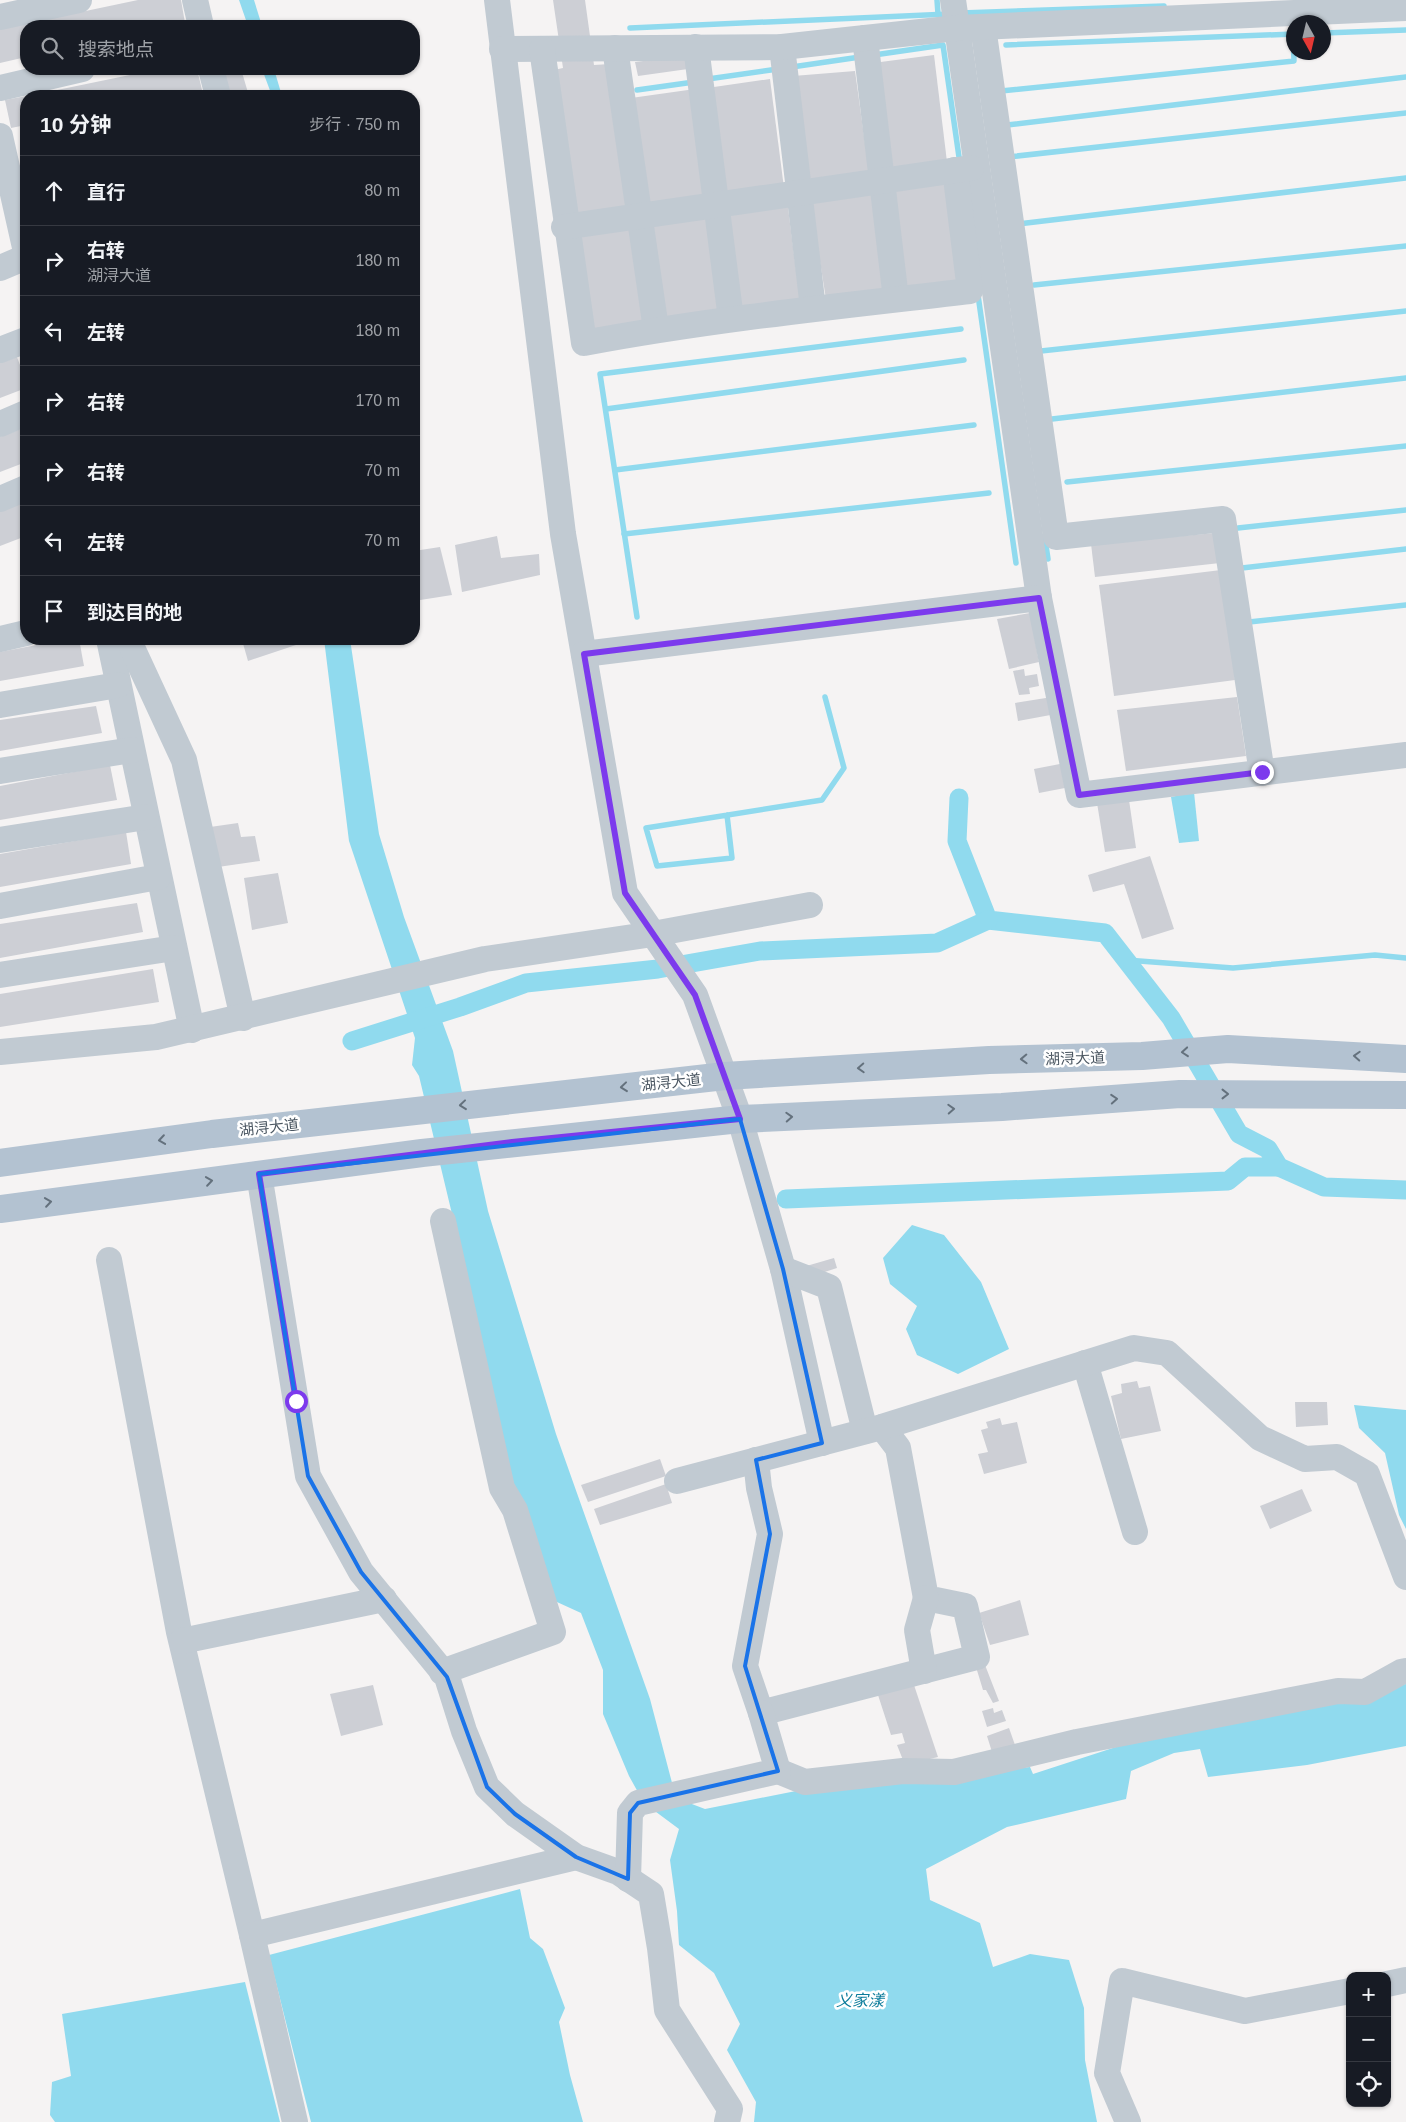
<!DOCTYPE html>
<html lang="zh">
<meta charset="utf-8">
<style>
:root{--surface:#171b24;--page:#20242c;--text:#f1f3f6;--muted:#9ea1a6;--line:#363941}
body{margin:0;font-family:Helvetica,"Noto Sans SC",sans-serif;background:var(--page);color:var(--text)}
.controls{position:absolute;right:15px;bottom:15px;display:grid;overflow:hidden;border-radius:10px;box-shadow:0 1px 4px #0004}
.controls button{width:45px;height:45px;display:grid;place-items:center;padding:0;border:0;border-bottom:1px solid var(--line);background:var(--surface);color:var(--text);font:25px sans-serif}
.compass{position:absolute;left:1286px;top:15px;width:45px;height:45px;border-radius:50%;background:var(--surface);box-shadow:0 1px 4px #0004;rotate:172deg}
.stop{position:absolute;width:15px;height:15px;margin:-11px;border:4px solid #7c3aed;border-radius:50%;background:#fff}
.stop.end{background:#7c3aed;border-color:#fff;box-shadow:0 1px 5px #0008}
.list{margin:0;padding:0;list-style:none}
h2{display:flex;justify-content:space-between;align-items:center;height:65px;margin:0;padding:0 20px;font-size:21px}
h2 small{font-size:16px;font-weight:400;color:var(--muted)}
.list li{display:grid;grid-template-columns:32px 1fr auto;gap:15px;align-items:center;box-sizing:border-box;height:70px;padding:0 20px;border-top:1px solid var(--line)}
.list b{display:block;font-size:19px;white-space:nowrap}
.list p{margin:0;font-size:16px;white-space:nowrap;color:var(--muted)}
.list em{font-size:16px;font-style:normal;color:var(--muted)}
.icon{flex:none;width:28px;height:28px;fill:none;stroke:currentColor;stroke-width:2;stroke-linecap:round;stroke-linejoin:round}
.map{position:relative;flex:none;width:1406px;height:2122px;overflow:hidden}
.search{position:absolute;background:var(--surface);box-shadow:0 1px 4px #0004;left:20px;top:20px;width:400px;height:55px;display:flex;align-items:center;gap:12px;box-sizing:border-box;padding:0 18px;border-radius:20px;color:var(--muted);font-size:19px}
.panel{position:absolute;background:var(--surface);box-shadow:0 1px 4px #0004;left:20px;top:90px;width:400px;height:555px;border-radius:20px}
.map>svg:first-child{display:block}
</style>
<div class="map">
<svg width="1406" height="2122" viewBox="0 0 1406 2122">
<rect width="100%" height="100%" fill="#f5f3f3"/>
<g fill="#90daee">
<path d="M 239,0 L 254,0 L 262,26 L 248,26 Z"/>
<path d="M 262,69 L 274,69 L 282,96 L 272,96 Z"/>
<path d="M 324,639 L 350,639 L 379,834 L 404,917 L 453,1051 L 488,1211 L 556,1434 L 650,1699 L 676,1798 L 705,1809 L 806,1789 L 1030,1767 L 1033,1774 L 1119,1746 L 1406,1684 L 1406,1746 L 1307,1765 L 1208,1777 L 1200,1749 L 1174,1753 L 1131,1771 L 1126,1799 L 1007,1827 L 926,1869 L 930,1900 L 980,1923 L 993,1967 L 1030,1954 L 1069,1960 L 1084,2008 L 1085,2060 L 1097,2122 L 754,2122 L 756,2102 L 727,2050 L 740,2024 L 714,1973 L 679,1945 L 677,1911 L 670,1860 L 679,1829 L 644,1803 L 629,1776 L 603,1714 L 603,1670 L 581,1613 L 546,1597 L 497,1425 L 475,1310 L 419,1076 L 412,1065 L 415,1038 L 349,841 Z"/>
<path d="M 1194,792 L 1199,841 L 1179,843 L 1171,797 Z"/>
<path d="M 912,1225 L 944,1235 L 981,1282 L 1009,1349 L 958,1374 L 917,1355 L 906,1329 L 917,1306 L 890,1284 L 883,1258 Z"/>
<path d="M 1354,1405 L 1406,1410 L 1406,1529 L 1399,1515 L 1385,1453 L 1359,1428 Z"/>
<path d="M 520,1889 L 530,1938 L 543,1949 L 565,2008 L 559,2022 L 570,2075 L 583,2122 L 311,2122 L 269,1955 Z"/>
<path d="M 245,1982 L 280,2122 L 55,2122 L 50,2115 L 52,2082 L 71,2076 L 62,2014 Z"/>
</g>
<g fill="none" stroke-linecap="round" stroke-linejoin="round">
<g stroke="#90daee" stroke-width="5.5">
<path d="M 937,0 L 938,14"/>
<path d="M 961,13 L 1164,6"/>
<path d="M 630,28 L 949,14"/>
<path d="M 1324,33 L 1406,30"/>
<path d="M 1006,45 L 1294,34"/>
<path d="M 874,55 L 943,45 L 960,164"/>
<path d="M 792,67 L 860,57"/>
<path d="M 708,79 L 778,69"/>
<path d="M 637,90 L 694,82"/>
<path d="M 1001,91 L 1294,61 L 1293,34"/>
<path d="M 1007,125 L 1406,77"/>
<path d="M 1008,157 L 1406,113"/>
<path d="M 1018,224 L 1406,178"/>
<path d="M 1034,285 L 1406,246"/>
<path d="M 978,295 L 1016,563"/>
<path d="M 1041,351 L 1406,311"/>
<path d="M 606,409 L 964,360"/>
<path d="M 1052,419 L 1406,378"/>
<path d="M 615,470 L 974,425"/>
<path d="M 1067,482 L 1406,446"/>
<path d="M 1238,528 L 1406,510"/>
<path d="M 624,534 L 989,493"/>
<path d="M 1045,539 L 1048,559"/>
<path d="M 1242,568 L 1406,549"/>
<path d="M 637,617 L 600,374 L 961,329"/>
<path d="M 1249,622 L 1406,605"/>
<path d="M 727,815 L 732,858 L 657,866 L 646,828 L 822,800 L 844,768 L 825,697"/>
<path d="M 1126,960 L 1233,968 L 1375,955 L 1406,958"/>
</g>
<g stroke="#90daee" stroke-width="19">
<path d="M 959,798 L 957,841 L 988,920 L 1105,933 L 1171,1018 L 1239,1134 L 1268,1149 L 1279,1167 L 1324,1187 L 1406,1190"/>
<path d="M 352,1041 L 460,1007 L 526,983 L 658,969 L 760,951 L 937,943 L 988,920"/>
<path d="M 786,1199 L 1228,1181 L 1245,1167 L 1279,1167"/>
</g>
</g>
<g fill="#cdcfd5">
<path d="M 138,0 L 181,0 L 185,23 L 171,26 L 26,26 L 26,57 L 0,63 L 0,29 Z"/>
<path d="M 553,0 L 585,0 L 594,65 L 610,64 L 632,207 L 571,215 L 549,71 L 563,68 Z"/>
<path d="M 934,55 L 947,162 L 887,170 L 873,63 Z"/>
<path d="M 685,56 L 688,69 L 638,76 L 635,62 Z"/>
<path d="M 159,69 L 197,69 L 202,90 L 173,96 L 28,96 Z"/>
<path d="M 223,69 L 241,69 L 249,96 L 228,96 Z"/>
<path d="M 855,71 L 869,172 L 808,181 L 793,76 Z"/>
<path d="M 770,79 L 784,188 L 722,195 L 707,88 Z"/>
<path d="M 695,89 L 709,195 L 648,203 L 631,98 Z"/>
<path d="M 26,96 L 26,125 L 11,128 L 5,100 Z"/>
<path d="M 26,161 L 26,185 L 25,185 L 22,162 Z"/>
<path d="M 949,176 L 961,282 L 902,290 L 889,185 Z"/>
<path d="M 874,188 L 887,291 L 826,299 L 810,199 Z"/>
<path d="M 787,200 L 800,301 L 738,310 L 723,210 Z"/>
<path d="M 711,211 L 724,313 L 663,321 L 648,220 Z"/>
<path d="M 636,221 L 650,324 L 589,332 L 572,232 Z"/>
<path d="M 17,357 L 26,381 L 26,388 L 0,398 L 0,363 Z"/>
<path d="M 26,427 L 26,462 L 0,472 L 0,437 Z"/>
<path d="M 26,497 L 26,536 L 0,546 L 0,507 Z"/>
<path d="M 1216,533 L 1220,563 L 1095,577 L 1091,544 Z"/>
<path d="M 497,536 L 501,558 L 539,554 L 540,575 L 462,592 L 455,545 Z"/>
<path d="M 440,547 L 452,595 L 414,601 L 414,551 Z"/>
<path d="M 1221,570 L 1235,680 L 1114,696 L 1099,585 Z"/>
<path d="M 1030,613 L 1039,662 L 1009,669 L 997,619 Z"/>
<path d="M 68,639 L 79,639 L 84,666 L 0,681 L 0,652 Z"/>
<path d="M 247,639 L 307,639 L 308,641 L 248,661 L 242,640 Z"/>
<path d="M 1024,669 L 1025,676 L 1037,674 L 1039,686 L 1029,688 L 1030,694 L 1019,695 L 1013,671 Z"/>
<path d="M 1052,697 L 1056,714 L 1018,721 L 1015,703 Z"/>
<path d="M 1237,697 L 1246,756 L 1126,771 L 1117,710 Z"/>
<path d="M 96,706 L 102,733 L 0,751 L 0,720 Z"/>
<path d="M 1065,763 L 1070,787 L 1039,793 L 1034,769 Z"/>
<path d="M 110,765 L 117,800 L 0,820 L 0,786 Z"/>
<path d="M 1129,800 L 1136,848 L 1105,852 L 1097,803 Z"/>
<path d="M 238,823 L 241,837 L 255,836 L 260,861 L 218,867 L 210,827 Z"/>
<path d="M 126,832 L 131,864 L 0,887 L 0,854 Z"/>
<path d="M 1150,856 L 1174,929 L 1142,939 L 1124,884 L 1093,892 L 1088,875 Z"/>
<path d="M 278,873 L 288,923 L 252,930 L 244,878 Z"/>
<path d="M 137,903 L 143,932 L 0,958 L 0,924 Z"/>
<path d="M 153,969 L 159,1002 L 0,1027 L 0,994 Z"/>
<path d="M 834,1258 L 837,1268 L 806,1278 L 803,1267 Z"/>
<path d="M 1137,1381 L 1139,1388 L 1150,1386 L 1161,1431 L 1121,1439 L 1111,1396 L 1122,1393 L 1121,1384 Z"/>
<path d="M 1295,1402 L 1327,1402 L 1328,1425 L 1296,1427 Z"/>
<path d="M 1000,1418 L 1002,1425 L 1017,1422 L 1027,1463 L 984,1474 L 978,1454 L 988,1452 L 981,1430 L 988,1428 L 986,1422 Z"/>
<path d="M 660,1459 L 666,1476 L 588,1502 L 581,1485 Z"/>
<path d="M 666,1484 L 672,1503 L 600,1525 L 594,1509 Z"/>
<path d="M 1302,1489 L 1312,1511 L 1270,1529 L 1260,1506 Z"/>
<path d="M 1020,1600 L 1029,1635 L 990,1645 L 979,1613 Z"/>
<path d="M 985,1665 L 999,1701 L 993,1703 L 986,1690 L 983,1690 L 976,1667 Z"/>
<path d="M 373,1685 L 383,1725 L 341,1736 L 330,1694 Z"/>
<path d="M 914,1685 L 938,1757 L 905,1765 L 897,1745 L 905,1743 L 902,1733 L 891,1735 L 878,1695 Z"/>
<path d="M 993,1708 L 994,1713 L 1002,1710 L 1006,1721 L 987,1727 L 982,1711 Z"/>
<path d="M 1009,1728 L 1015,1745 L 992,1752 L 987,1736 Z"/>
</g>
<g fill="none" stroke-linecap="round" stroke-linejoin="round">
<g stroke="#c1cad2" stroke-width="26">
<path d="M 195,0 L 201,26"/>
<path d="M 497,0 L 563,534 L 625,893 L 695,995 L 740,1119 L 783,1269 L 822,1443"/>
<path d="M 953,0 L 1039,598 L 1079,795 L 1406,755"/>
<path d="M 0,17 L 79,0"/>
<path d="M 983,27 L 1056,537 L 1223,519 L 1262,773"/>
<path d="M 865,38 L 896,299"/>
<path d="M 696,47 L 731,319"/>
<path d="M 782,47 L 813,308"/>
<path d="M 615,48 L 656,329"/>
<path d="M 502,49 L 782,47 L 957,28 L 1406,8"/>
<path d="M 542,49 L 584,343 C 712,319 841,306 970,291 L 955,170"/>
<path d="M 211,69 L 218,96"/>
<path d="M 0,88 L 82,69"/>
<path d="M 0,136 L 26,252"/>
<path d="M 564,227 L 971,168"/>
<path d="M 0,268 L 26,257"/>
<path d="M 0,350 L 26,340"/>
<path d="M 0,424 L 26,413"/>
<path d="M 0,499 L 26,488"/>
<path d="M 0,639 L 26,633"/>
<path d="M 109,639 L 192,1030"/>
<path d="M 128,639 L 184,760 L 243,1018"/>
<path d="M 584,654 L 1039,598"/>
<path d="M 0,705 L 118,685"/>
<path d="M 0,771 L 132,750"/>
<path d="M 0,840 L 146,817"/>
<path d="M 0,906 L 158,877"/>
<path d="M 0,975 L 174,948"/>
<path d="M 0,1052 L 156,1037 L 485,959 L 653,934 L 810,905"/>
<path d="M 259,1174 L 308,1476 L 361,1572 L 447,1677 L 464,1731 L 487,1787 L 515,1814 L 576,1857 L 618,1872 L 651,1894 L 660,1948 L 667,2010 L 730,2109 L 727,2122"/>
<path d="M 109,1260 L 179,1632 L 252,1935"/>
<path d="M 783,1269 L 829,1287 L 865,1431"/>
<path d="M 1085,1363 L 1135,1532"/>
<path d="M 756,1460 L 759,1488 L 770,1534 L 745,1666 L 761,1713 L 977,1657 L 965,1606 L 926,1598 L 898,1448 L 882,1427"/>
<path d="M 677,1481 L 882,1427 L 1134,1348 L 1167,1353 L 1260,1438 L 1305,1459 L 1337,1457 L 1367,1474 L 1406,1577"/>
<path d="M 182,1641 L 384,1599"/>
<path d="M 924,1671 L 917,1630 L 926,1598"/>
<path d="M 442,1672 L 553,1632 L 515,1510 L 502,1488 L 443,1221"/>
<path d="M 778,1771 L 805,1782 L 903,1771 L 954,1772 L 1077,1742 L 1338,1691 L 1365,1692 L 1401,1672 L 1406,1671"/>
<path d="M 628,1879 L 630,1813 L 638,1803 L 778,1771 L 761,1713"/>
<path d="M 1387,1984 L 1406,1980"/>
<path d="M 295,2122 L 252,1935 L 576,1857"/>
<path d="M 1128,2122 L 1107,2073 L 1122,1981 L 1245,2011 L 1350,1991"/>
</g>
<g stroke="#b3c2d1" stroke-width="28">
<path d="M 0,1163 L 212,1134 L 725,1076 L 989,1060 L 1142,1056 L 1228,1049 L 1406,1059"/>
<path d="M 0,1209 L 422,1153 L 740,1119 L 1002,1107 L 1180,1094 L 1406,1095"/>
</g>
</g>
<defs><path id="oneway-chevron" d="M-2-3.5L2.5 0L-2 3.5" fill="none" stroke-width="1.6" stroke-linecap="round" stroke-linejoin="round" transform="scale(1.25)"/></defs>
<g stroke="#64717d">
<use href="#oneway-chevron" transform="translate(1185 1052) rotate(175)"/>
<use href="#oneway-chevron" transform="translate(1357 1056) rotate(-177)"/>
<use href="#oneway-chevron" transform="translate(1024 1059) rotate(178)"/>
<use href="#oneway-chevron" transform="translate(861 1068) rotate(177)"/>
<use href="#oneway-chevron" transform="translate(624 1087) rotate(174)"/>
<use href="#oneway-chevron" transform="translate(1225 1094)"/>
<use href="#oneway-chevron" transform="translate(1114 1099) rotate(-4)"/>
<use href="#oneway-chevron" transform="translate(463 1105) rotate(174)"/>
<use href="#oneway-chevron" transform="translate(951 1109) rotate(-3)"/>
<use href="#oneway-chevron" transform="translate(789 1117) rotate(-3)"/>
<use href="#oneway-chevron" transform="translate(162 1140) rotate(172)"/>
<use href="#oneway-chevron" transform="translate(209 1181) rotate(-8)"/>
<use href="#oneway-chevron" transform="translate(48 1202) rotate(-8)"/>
</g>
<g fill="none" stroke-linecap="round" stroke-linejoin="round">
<path stroke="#7c3aed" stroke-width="6" d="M 296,1401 L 259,1174 L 512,1142 L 740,1119 L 695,995 L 625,893 L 584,654 L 1039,598 L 1079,795 L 1262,772"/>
</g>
<path fill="none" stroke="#1a73e8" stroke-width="4" stroke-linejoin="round" d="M 740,1119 L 783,1269 L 822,1443 L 756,1460 L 770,1534 L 745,1666 L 778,1771 L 638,1803 L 630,1813 L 628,1879 L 576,1857 L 515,1814 L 487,1787 L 447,1677 L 361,1572 L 308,1476 L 259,1174 Z"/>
<g text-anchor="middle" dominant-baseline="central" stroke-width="5" stroke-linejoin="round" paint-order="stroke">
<g font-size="15" fill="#4a5661" stroke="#fff">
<text transform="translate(1075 1058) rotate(-2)">湖浔大道</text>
<text transform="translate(671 1082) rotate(-6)">湖浔大道</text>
<text transform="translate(269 1127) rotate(-6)">湖浔大道</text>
</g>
<g font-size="16" font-style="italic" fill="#0c7c9b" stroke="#fff">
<text x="860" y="2000">义家漾</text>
</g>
</g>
</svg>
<div class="controls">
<button>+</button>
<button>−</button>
<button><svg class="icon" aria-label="locate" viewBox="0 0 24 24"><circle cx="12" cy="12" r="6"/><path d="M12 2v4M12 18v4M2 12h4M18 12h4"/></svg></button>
</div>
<svg class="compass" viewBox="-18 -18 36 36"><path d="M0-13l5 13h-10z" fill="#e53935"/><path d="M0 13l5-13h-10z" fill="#9ea1a6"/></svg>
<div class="stop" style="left:296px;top:1401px"></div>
<div class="stop end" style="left:1262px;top:772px"></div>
<div class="search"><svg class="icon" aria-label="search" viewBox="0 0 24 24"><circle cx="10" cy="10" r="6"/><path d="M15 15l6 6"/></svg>搜索地点</div>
<section class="panel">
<h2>10 分钟<small>步行 · 750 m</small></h2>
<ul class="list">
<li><svg class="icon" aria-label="ahead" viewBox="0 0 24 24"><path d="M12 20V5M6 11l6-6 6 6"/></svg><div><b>直行</b></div><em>80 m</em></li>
<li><svg class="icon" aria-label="right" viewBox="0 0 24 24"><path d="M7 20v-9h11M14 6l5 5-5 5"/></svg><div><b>右转</b><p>湖浔大道</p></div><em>180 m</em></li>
<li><svg class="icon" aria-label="left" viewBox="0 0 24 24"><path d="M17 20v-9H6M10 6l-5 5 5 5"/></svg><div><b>左转</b></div><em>180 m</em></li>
<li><svg class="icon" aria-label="right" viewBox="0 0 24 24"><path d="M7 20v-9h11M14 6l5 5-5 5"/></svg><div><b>右转</b></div><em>170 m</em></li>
<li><svg class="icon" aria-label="right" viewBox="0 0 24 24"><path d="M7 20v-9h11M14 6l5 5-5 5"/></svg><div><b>右转</b></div><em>70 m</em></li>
<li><svg class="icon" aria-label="left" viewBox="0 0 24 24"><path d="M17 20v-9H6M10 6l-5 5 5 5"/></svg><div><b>左转</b></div><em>70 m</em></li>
<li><svg class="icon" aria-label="arrive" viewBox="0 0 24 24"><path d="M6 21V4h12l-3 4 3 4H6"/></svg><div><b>到达目的地</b></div></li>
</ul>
</section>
</div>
